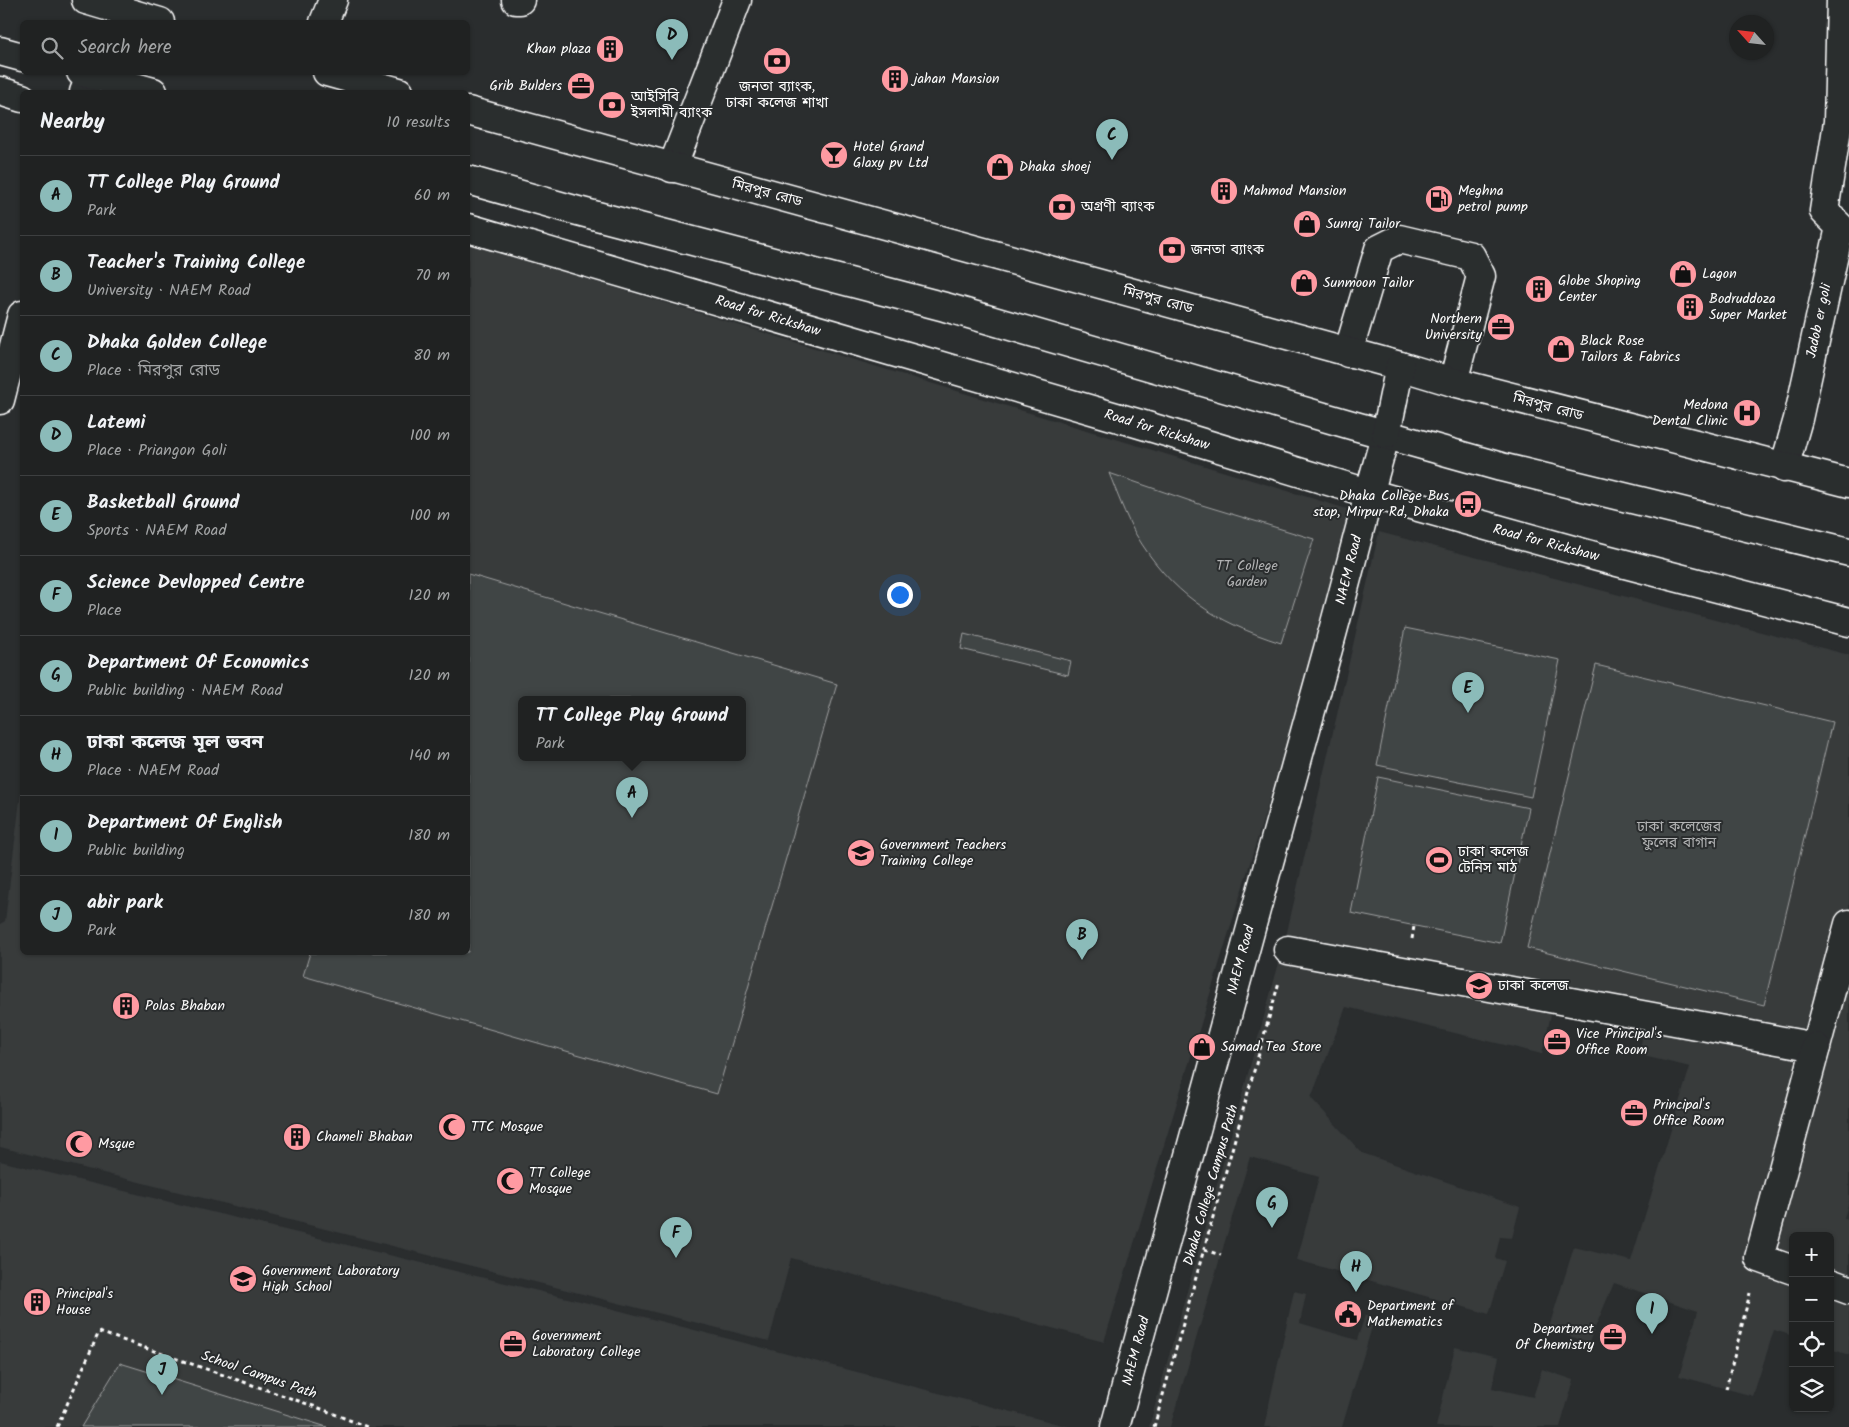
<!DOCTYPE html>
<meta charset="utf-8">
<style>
:root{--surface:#202222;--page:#2d2f2f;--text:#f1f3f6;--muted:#a2a4a5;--line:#3d3f40;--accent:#8bbbb9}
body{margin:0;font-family:Kalam,"Noto Sans Bengali",sans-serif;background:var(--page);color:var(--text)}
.controls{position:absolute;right:15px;bottom:15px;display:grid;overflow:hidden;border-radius:8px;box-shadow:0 1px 4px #0004}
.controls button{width:45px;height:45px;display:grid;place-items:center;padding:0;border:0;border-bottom:1px solid var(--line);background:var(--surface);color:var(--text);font:25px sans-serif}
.compass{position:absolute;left:1729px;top:15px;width:45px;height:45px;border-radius:50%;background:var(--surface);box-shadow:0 1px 4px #0004;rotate:297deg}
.you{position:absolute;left:899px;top:594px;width:18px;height:18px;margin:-12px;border:4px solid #fff;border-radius:50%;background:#1a73e8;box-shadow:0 0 0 8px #1a73e833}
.badge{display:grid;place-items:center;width:32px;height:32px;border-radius:50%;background:var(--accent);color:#111;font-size:16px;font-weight:700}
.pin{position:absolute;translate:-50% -41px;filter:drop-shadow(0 1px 2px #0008)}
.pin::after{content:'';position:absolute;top:26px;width:18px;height:15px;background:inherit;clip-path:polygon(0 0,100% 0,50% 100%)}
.popup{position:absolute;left:518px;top:696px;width:228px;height:65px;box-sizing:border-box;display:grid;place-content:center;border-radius:8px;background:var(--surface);filter:drop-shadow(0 1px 4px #0005);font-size:16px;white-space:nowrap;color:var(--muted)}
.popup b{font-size:19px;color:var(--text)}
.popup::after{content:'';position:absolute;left:50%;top:100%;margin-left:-10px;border:10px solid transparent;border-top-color:var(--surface)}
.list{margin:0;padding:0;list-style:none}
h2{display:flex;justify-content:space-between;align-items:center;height:65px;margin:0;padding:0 20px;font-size:21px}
h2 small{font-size:16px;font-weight:400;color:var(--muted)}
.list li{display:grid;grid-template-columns:32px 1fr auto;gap:15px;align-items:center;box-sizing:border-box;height:80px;padding:0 20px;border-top:1px solid var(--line)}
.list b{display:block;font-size:19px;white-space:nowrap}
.list p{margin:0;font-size:16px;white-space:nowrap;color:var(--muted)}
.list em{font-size:16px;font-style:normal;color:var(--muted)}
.icon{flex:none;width:28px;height:28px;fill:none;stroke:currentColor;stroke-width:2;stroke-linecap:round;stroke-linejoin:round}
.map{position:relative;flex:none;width:1849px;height:1427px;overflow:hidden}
.search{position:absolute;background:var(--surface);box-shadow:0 1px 4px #0004;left:20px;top:20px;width:450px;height:55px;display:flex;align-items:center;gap:12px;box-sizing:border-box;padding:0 18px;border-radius:8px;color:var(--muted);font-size:19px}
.panel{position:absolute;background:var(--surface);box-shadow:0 1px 4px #0004;left:20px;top:90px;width:450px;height:865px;border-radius:8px}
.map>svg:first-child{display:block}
</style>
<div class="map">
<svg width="1849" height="1427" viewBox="0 0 1849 1427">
<rect width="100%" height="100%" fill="#2a2d2e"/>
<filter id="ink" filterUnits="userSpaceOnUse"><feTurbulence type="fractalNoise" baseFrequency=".02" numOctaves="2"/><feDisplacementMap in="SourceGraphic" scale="10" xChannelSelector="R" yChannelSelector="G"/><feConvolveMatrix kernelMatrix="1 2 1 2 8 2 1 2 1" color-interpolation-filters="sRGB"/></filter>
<g filter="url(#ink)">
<g fill="#373a3b" fill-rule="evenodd">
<path d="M 468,243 L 1357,512 L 1104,1342 L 791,1258 L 769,1341 L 0,1147 L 0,924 L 5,921 L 22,784 L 22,952 L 468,952 ZM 522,699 L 742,699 L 742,757 L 522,757 Z"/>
<path d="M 1379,532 L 1849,655 L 1849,1201 L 1844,1218 L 1849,1219 L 1849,1355 L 1830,1349 L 1830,1236 L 1793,1236 L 1793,1336 L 1774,1330 L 1753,1396 L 1679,1376 L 1698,1311 L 1614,1283 L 1589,1342 L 1548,1330 L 1574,1247 L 1631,1261 L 1690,1067 L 1639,1055 L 1643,1033 L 1552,1010 L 1542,1054 L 1346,1007 L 1311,1098 L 1362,1153 L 1520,1207 L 1512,1238 L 1500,1237 L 1495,1258 L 1505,1261 L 1489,1314 L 1297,1260 L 1319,1177 L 1250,1157 L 1170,1427 L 1149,1427 L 1284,945 ZM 1832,722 L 1763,1005 L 1527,948 Z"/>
<path d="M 0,1161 L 617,1310 L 1070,1427 L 0,1427 Z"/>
<path d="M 1294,1291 L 1306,1294 L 1300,1323 L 1357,1340 L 1365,1315 L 1375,1317 L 1342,1427 L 1264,1427 Z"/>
<path d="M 1455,1347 L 1499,1357 L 1492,1388 L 1533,1397 L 1542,1369 L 1574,1380 L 1560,1427 L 1436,1427 Z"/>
</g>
<g fill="#414445" stroke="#a0a2a2" fill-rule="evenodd">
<path d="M 1109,473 L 1202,505 L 1314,539 L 1281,643 C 1215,622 1171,594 1135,533 C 1125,515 1117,493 1109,473 Z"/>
<path d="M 468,574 L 837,684 L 717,1094 L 303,976 L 310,953 L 468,952 ZM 742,699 L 742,757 L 522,757 L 522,699 Z"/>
<path d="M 1405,628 L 1560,660 L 1531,797 L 1377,765 Z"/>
<path d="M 964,634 L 1071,661 L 1068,675 L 961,649 Z"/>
<path d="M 1596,665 L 1832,722 L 1764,1005 L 1527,948 Z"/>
<path d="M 1378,777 L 1529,808 L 1500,943 L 1351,913 Z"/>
<path d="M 120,1363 L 327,1427 L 81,1427 Z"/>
</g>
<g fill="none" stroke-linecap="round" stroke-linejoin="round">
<defs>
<g id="minor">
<path d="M 516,0 L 520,0"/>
<path d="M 324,22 L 333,0"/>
<path d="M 0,91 L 22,98"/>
<path d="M 84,92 L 91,75"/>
<path d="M 672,168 L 737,0"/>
<path d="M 468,228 L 1140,424 L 1368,493 L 1598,557 L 1849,622"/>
<path d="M 1348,353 L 1379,249 L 1399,239 L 1471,256 L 1481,276 L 1453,382"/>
<path d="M 0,400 L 22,315"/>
<path d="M 1784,468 L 1798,419 L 1840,227 L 1824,211 L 1838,122 L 1841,0"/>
<path d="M 1288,950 L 1816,1047 L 1849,924"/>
<path d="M 1793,1270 L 1759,1258 L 1816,1047"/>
<path d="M 1830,1283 L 1849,1290"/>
<path d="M 1115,1427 C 1185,1167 1256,908 1328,649 C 1348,577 1365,505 1386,434"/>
</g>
<g id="highway">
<path d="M 86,0 L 160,22"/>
<path d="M 0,51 L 22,57"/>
<path d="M 81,72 L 153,92"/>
<path d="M 327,72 L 399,92"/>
<path d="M 468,111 L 1400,366 L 1453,382 L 1849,483"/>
<path d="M 468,180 L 578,211 L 945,307 L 1355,426 L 1501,467 L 1849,552"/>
<path d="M 1386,434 L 1400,366"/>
</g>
</defs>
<use href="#minor" stroke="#fff" stroke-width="31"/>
<use href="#highway" stroke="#fff" stroke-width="31"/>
<g stroke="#fff" stroke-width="3" stroke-dasharray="4 4" stroke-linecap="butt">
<path d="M 1412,939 L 1414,926"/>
<path d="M 1204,1250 L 1221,1255"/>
<path d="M 1726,1389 L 1750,1293"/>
<path d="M 57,1427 L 99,1332 L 319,1408 L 367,1427"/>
<path d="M 1154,1427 L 1279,982"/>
</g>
<use href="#minor" stroke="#2a2d2e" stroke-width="28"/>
<use href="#highway" stroke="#2a2d2e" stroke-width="28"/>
</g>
</g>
<defs>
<symbol id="building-disc" viewBox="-11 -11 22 22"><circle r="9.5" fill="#ff9aa2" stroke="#2a2d2e"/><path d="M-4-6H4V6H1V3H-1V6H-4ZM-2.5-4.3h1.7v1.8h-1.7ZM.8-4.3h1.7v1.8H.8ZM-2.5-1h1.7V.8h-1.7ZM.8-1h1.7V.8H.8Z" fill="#111"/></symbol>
<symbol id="bank-disc" viewBox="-11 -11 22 22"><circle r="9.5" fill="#ff9aa2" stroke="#2a2d2e"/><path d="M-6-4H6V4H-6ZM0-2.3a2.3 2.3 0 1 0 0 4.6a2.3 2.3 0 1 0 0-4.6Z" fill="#111"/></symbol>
<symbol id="office-disc" viewBox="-11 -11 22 22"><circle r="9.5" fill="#ff9aa2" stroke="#2a2d2e"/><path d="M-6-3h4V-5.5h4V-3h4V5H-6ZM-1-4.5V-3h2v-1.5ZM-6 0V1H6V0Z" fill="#111"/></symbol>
<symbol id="bar-disc" viewBox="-11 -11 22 22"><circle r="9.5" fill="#ff9aa2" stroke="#2a2d2e"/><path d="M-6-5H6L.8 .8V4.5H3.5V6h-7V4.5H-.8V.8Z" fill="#111"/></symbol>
<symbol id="shop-disc" viewBox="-11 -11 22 22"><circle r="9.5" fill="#ff9aa2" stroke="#2a2d2e"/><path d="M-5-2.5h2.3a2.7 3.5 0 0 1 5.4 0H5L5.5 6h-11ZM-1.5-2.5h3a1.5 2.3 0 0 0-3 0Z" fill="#111"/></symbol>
<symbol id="fuel-disc" viewBox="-11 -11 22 22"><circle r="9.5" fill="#ff9aa2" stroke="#2a2d2e"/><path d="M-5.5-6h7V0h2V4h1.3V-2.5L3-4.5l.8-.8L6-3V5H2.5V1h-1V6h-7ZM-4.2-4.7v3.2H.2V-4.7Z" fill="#111"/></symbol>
<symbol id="hospital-disc" viewBox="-11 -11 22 22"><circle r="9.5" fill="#ff9aa2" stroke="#2a2d2e"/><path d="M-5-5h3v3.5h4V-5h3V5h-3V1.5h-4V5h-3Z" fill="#111"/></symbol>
<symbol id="bus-disc" viewBox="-11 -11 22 22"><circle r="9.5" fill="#ff9aa2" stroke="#2a2d2e"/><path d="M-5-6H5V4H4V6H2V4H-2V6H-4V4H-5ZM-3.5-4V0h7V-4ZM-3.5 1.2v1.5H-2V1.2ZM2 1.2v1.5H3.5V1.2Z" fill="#111"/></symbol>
<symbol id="university-disc" viewBox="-11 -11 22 22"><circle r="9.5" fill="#ff9aa2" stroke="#2a2d2e"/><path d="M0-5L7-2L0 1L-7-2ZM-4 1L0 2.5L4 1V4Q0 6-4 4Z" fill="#111"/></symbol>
<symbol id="stadium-disc" viewBox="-11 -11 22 22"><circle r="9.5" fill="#ff9aa2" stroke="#2a2d2e"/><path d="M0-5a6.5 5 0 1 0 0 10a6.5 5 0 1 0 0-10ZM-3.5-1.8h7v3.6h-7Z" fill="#111"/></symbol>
<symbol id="mosque-disc" viewBox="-11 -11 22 22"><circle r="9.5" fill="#ff9aa2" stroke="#2a2d2e"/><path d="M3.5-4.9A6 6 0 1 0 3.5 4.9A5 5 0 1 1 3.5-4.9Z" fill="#111"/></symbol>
<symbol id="school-disc" viewBox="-11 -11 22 22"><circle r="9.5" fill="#ff9aa2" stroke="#2a2d2e"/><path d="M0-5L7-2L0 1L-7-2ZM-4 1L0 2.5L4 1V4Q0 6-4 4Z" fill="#111"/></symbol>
<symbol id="civic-disc" viewBox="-11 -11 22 22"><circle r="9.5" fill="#ff9aa2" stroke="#2a2d2e"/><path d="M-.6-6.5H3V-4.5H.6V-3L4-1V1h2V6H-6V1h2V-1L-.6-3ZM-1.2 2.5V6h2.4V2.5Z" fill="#111"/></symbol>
</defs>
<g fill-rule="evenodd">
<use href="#building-disc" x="594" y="33" width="32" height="32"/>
<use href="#bank-disc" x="761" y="45" width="32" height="32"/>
<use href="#building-disc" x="879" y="63" width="32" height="32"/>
<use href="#office-disc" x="565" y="70" width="32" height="32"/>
<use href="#bank-disc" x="596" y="89" width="32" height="32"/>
<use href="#bar-disc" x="818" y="139" width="32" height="32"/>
<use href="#shop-disc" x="984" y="151" width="32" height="32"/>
<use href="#building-disc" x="1208" y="175" width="32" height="32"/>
<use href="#fuel-disc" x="1423" y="183" width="32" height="32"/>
<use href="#bank-disc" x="1046" y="191" width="32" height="32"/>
<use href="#shop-disc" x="1291" y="208" width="32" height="32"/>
<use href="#bank-disc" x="1156" y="234" width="32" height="32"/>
<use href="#shop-disc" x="1667" y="258" width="32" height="32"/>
<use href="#shop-disc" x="1288" y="267" width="32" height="32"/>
<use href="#building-disc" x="1523" y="273" width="32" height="32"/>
<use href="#building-disc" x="1674" y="291" width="32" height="32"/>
<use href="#office-disc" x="1485" y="311" width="32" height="32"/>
<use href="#shop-disc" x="1545" y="333" width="32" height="32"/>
<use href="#hospital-disc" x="1731" y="397" width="32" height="32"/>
<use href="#bus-disc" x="1452" y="488" width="32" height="32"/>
<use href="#university-disc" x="845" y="837" width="32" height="32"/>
<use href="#stadium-disc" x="1423" y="844" width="32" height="32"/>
<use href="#university-disc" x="1463" y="970" width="32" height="32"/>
<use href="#building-disc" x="110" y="990" width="32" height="32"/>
<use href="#office-disc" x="1541" y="1026" width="32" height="32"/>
<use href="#shop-disc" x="1186" y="1031" width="32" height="32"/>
<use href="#office-disc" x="1618" y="1097" width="32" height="32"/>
<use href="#mosque-disc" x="436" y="1111" width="32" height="32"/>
<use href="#building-disc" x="281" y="1121" width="32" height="32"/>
<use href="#mosque-disc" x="63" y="1128" width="32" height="32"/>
<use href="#mosque-disc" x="494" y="1165" width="32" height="32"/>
<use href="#school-disc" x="227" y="1263" width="32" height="32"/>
<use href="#building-disc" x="21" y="1286" width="32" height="32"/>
<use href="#civic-disc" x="1332" y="1298" width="32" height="32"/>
<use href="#office-disc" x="1597" y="1321" width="32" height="32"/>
<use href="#office-disc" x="497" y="1328" width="32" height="32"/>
</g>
<g text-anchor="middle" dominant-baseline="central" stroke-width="4" stroke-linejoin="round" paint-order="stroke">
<g font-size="14" fill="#fff" stroke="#2a2d2e" text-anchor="start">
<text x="591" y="49" text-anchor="end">Khan plaza</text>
<text x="914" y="79">jahan Mansion</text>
<text x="562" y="86" text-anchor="end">Grib Bulders</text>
<text x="777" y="87" text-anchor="middle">জনতা ব্যাংক,<tspan x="777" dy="16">ঢাকা কলেজ শাখা</tspan></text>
<text x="631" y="97">আইসিবি<tspan x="631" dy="16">ইসলামী ব্যাংক</tspan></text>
<text x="853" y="147">Hotel Grand<tspan x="853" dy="16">Glaxy pv Ltd</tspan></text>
<text x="1019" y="167">Dhaka shoej</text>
<text x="1243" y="191">Mahmod Mansion</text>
<text x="1458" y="191">Meghna<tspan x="1458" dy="16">petrol pump</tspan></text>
<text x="1081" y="207">অগ্রণী ব্যাংক</text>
<text x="1326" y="224">Sunraj Tailor</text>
<text x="1191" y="250">জনতা ব্যাংক</text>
<text x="1702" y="274">Lagon</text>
<text x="1558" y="281">Globe Shoping<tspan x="1558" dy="16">Center</tspan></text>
<text x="1323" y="283">Sunmoon Tailor</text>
<text x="1709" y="299">Bodruddoza<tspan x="1709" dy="16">Super Market</tspan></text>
<text x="1482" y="319" text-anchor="end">Northern<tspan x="1482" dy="16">University</tspan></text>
<text x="1580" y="341">Black Rose<tspan x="1580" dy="16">Tailors &amp; Fabrics</tspan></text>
<text x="1728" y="405" text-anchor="end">Medona<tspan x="1728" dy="16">Dental Clinic</tspan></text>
<text x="1449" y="496" text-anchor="end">Dhaka College Bus<tspan x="1449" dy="16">stop, Mirpur Rd, Dhaka</tspan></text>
<text x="880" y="845">Government Teachers<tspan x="880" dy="16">Training College</tspan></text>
<text x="1458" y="852">ঢাকা কলেজ<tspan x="1458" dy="16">টেনিস মাঠ</tspan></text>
<text x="1498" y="986">ঢাকা কলেজ</text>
<text x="145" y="1006">Polas Bhaban</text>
<text x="1576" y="1034">Vice Principal's<tspan x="1576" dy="16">Office Room</tspan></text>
<text x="1221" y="1047">Samad Tea Store</text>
<text x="1653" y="1105">Principal's<tspan x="1653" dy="16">Office Room</tspan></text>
<text x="471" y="1127">TTC Mosque</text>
<text x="316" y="1137">Chameli Bhaban</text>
<text x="98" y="1144">Msque</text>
<text x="529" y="1173">TT College<tspan x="529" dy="16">Mosque</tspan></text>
<text x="262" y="1271">Government Laboratory<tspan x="262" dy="16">High School</tspan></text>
<text x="56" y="1294">Principal's<tspan x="56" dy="16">House</tspan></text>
<text x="1367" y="1306">Department of<tspan x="1367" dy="16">Mathematics</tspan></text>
<text x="1594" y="1329" text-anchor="end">Departmet<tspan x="1594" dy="16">Of Chemistry</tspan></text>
<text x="532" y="1336">Government<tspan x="532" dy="16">Laboratory College</tspan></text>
</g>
<g font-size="14" fill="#fff" stroke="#2a2d2e">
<text transform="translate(767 193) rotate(15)">মিরপুর রোড</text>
<text transform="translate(1158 300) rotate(15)">মিরপুর রোড</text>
<text transform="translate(768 316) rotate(17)">Road for Rickshaw</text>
<text transform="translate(1819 321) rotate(-78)">Jadob er goli</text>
<text transform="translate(1548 407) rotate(15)">মিরপুর রোড</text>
<text transform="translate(1157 430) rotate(17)">Road for Rickshaw</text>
<text transform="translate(1546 543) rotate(15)">Road for Rickshaw</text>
<text transform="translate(1349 570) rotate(-76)">NAEM Road</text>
<text transform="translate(1241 960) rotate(-75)">NAEM Road</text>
<text transform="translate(1211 1185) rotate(-74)">Dhaka College Campus Path</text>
<text transform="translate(1136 1351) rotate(-75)">NAEM Road</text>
<text transform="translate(259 1375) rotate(19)">School Campus Path</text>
</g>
<g font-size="14" fill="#b3b4b5" stroke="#2a2d2e">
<text x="1247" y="566">TT College<tspan x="1247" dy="16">Garden</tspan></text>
<text x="1679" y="827">ঢাকা কলেজের<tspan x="1679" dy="16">ফুলের বাগান</tspan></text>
</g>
</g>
</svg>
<div class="controls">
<button>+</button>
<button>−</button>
<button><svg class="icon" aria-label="locate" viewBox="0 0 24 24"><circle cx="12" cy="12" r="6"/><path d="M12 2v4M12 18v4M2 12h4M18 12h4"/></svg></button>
<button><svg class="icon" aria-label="layers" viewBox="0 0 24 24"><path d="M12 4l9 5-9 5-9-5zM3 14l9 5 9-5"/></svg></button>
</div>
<svg class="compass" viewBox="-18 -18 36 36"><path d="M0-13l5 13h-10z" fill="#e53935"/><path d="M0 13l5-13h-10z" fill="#a2a4a5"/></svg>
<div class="you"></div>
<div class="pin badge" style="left:632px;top:818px">A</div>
<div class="popup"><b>TT College Play Ground</b>Park</div>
<div class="pin badge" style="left:1082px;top:960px">B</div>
<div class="pin badge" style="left:1112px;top:160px">C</div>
<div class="pin badge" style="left:672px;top:60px">D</div>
<div class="pin badge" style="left:1468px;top:713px">E</div>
<div class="pin badge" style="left:676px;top:1258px">F</div>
<div class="pin badge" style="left:1272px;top:1228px">G</div>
<div class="pin badge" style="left:1356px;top:1292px">H</div>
<div class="pin badge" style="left:1652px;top:1334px">I</div>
<div class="pin badge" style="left:162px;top:1395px">J</div>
<div class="search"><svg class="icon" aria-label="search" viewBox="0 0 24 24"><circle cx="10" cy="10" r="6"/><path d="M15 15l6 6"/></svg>Search here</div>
<section class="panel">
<h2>Nearby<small>10 results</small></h2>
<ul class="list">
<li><span class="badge">A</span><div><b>TT College Play Ground</b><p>Park</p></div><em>60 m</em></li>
<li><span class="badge">B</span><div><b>Teacher's Training College</b><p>University · NAEM Road</p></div><em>70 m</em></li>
<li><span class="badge">C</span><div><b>Dhaka Golden College</b><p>Place · মিরপুর রোড</p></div><em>80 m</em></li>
<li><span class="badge">D</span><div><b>Latemi</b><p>Place · Priangon Goli</p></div><em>100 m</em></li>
<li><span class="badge">E</span><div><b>Basketball Ground</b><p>Sports · NAEM Road</p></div><em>100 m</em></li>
<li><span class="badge">F</span><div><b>Science Devlopped Centre</b><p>Place</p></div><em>120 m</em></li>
<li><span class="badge">G</span><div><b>Department Of Economics</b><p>Public building · NAEM Road</p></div><em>120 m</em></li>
<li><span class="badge">H</span><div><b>ঢাকা কলেজ মূল ভবন</b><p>Place · NAEM Road</p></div><em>140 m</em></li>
<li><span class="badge">I</span><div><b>Department Of English</b><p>Public building</p></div><em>180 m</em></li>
<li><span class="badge">J</span><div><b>abir park</b><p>Park</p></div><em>180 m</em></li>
</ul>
</section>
</div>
